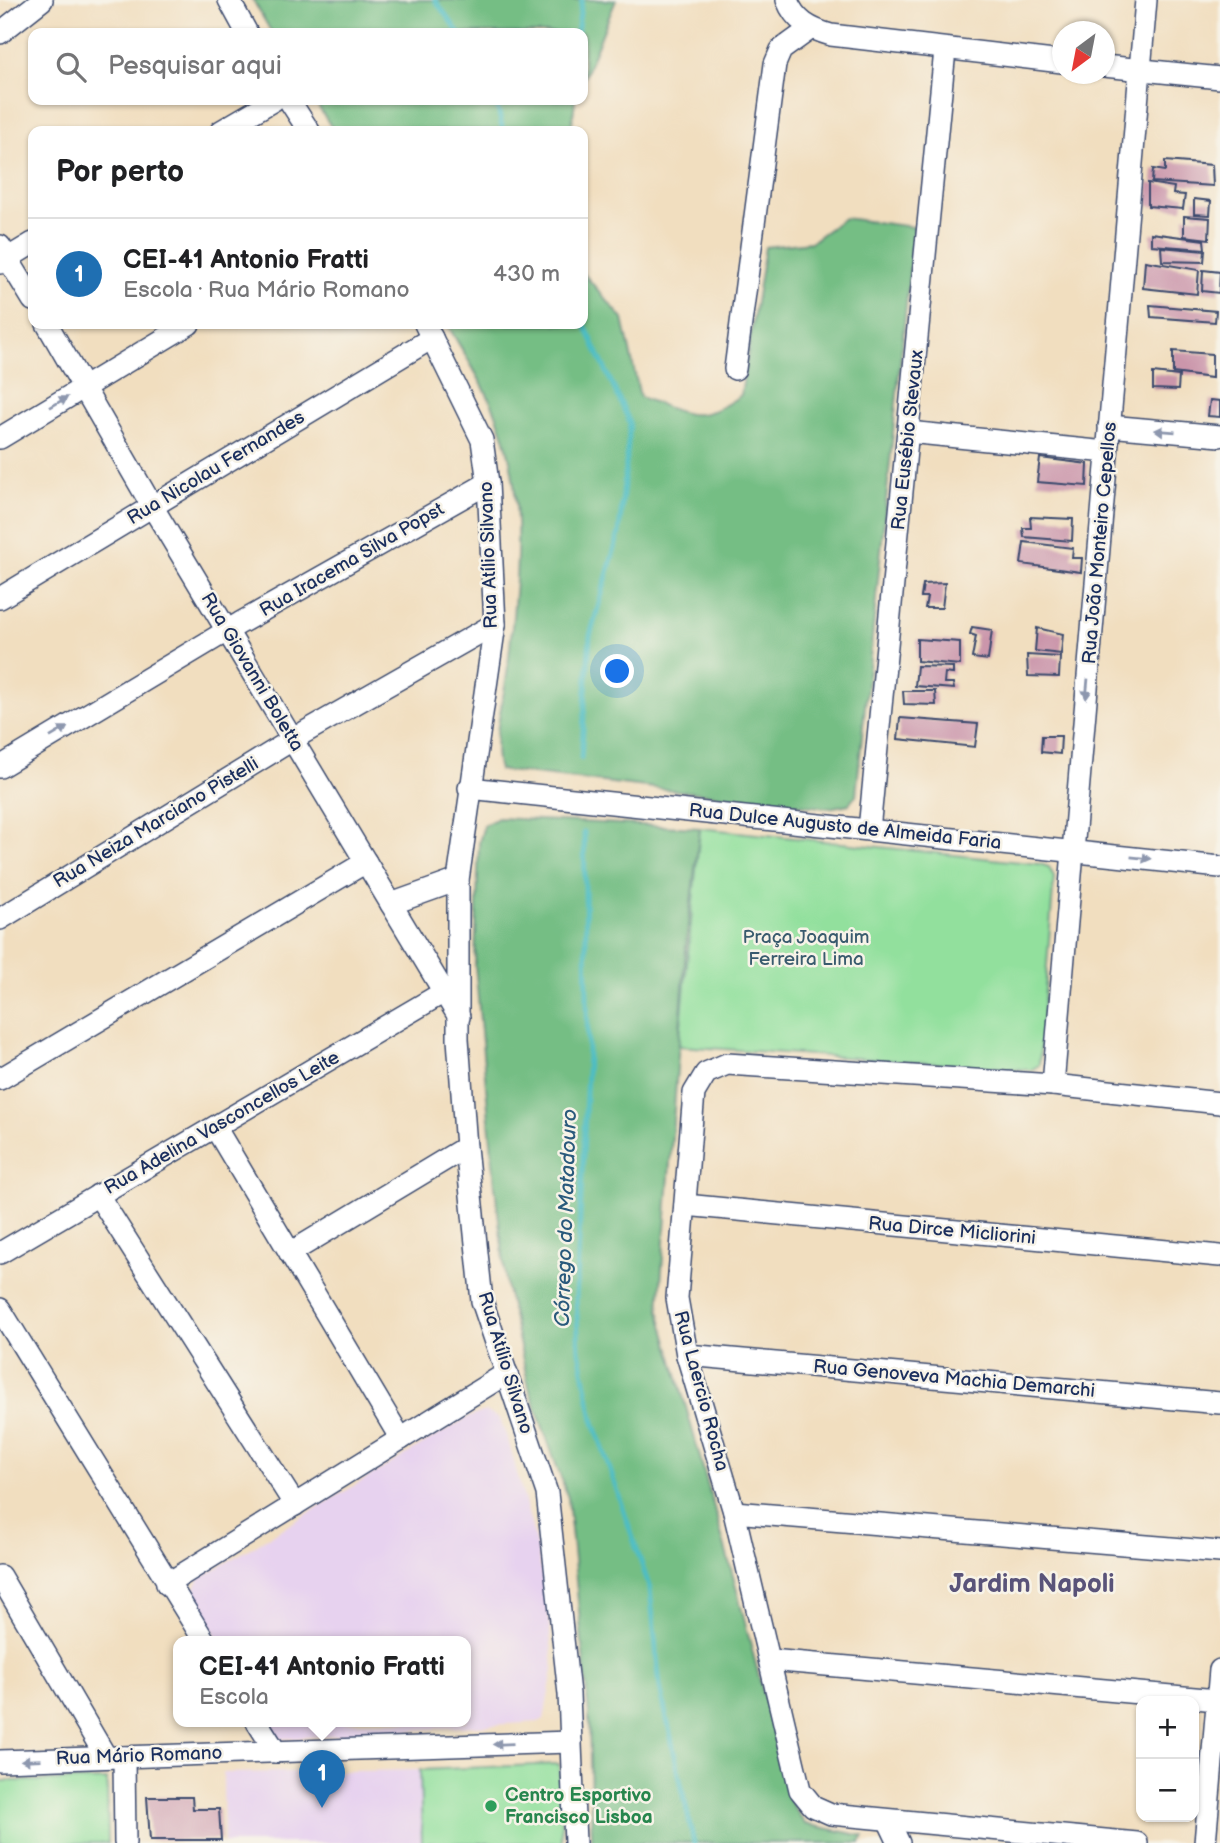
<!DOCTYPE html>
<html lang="pt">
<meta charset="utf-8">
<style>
:root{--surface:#fff;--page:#f6f6f6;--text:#202124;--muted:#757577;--line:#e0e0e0;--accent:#1f6fb2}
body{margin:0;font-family:"Balsamiq Sans",sans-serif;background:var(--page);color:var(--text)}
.controls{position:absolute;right:21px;bottom:21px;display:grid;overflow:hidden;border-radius:14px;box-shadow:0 2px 5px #0004}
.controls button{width:63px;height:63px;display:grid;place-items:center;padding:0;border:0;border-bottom:2px solid var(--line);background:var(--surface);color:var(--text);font:35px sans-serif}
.compass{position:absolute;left:1052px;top:21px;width:63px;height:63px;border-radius:50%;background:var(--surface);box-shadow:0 2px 5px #0004;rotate:212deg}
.you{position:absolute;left:618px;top:672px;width:24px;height:24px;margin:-18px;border:5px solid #fff;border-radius:50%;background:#1a73e8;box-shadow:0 0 0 10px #1a73e833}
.badge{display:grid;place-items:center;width:46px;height:46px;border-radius:50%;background:var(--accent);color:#fff;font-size:23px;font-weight:700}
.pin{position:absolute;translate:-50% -58px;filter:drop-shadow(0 2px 4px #0008)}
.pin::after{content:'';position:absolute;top:37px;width:24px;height:21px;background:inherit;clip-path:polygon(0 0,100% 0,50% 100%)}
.popup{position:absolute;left:173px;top:1636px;width:298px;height:91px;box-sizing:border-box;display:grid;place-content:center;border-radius:14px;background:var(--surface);filter:drop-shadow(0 2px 5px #0005);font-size:23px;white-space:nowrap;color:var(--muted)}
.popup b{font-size:26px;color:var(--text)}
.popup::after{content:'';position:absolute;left:50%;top:100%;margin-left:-14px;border:14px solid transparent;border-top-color:var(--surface)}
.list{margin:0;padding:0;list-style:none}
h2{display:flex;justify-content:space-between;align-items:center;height:91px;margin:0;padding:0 28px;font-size:30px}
h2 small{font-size:23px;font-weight:400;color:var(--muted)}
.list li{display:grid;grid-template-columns:46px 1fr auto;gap:21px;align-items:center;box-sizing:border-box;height:112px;padding:0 28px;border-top:2px solid var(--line)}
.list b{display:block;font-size:26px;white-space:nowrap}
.list p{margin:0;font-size:23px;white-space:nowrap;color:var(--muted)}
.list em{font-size:23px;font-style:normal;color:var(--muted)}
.icon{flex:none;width:38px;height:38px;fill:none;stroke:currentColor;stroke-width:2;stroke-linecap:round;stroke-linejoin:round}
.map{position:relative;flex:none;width:1220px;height:1843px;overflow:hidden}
.search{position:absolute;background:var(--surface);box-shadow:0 2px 5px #0004;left:28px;top:28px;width:560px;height:77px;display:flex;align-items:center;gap:18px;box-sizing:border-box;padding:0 24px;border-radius:14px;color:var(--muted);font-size:26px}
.panel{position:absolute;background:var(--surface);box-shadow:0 2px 5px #0004;left:28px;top:126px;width:560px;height:203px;border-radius:14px}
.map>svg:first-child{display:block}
</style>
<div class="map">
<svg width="1220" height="1843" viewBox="0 0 1220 1843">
<rect width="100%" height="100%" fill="#f7f3e8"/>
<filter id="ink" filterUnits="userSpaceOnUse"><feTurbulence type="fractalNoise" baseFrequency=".0143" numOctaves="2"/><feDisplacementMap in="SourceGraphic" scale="14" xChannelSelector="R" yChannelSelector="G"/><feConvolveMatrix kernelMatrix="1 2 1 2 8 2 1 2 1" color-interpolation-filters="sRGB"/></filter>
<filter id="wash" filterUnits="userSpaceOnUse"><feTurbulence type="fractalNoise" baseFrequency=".00686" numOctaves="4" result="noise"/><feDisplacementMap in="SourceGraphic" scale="28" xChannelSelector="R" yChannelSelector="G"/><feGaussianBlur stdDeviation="1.57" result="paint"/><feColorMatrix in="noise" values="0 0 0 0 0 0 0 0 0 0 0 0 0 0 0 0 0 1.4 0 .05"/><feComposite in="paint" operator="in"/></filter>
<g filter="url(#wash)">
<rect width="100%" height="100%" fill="#f1debf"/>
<g fill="#e7d2ef">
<path d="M 485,1411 L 500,1419 L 509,1443 L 534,1535 L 548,1606 L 553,1669 L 544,1719 L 538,1722 L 280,1739 L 268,1722 L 466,1722 L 466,1642 L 220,1642 L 192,1595 L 199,1579 L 467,1418 Z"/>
<path d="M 420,1770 L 422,1843 L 224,1843 L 223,1773 Z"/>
</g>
<g fill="#92e09d" stroke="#56887e" stroke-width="2">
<path d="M 700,828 L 1040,864 L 1049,867 L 1054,877 L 1039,1065 L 1031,1070 L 679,1046 Z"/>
<path d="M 559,1764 L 562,1843 L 422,1843 L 420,1770 Z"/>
<path d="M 107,1780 L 108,1843 L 0,1843 L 0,1781 Z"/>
</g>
<g fill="#75be84" stroke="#487671" stroke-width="2">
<path d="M 253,0 L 616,0 L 583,80 L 583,33 L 272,33 Z"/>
<path d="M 314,100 L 575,100 L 571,131 L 334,131 Z"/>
<path d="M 844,218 L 914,227 L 856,795 L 849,804 L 829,808 L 499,770 C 490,740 505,698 508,666 C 517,578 530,481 489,398 C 477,373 461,348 447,324 L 583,324 L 583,273 L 623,319 L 640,397 C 686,414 698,426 741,395 L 765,247 L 811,242 Z"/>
<path d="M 498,818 L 700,828 L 687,935 L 659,1310 L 736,1587 L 791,1802 L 805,1824 L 864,1836 L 860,1843 L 592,1843 L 589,1715 L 568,1498 L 530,1391 L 507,1289 L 495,1186 L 475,965 L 479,843 L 484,825 Z"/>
</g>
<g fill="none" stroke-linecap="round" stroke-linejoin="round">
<g stroke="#4ebdc3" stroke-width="5">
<path d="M 435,0 L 459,33"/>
<path d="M 577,33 L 582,0"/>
<path d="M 496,100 L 503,131"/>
<path d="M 581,758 L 590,636 L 619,533 L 630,423 L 583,321"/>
<path d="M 584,832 L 588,1053 L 576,1299 L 579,1351 L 593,1419 L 650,1589 L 660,1687 L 694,1843"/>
</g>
</g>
<g id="blocks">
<g fill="#cb96ab">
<path d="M 1165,161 L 1212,165 L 1213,186 L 1152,182 L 1153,169 L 1165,171 Z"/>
<path d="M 1148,183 L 1174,187 L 1173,194 L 1185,195 L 1183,209 L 1148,206 Z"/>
<path d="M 1194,199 L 1211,201 L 1210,215 L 1194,214 Z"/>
<path d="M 1184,216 L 1210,218 L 1209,239 L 1184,236 Z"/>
<path d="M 1151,233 L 1204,240 L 1205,249 L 1151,245 Z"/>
<path d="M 1161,247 L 1205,251 L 1204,262 L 1162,261 Z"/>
<path d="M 1145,261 L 1199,270 L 1197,294 L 1143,288 Z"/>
<path d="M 1203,270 L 1220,272 L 1219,293 L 1202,291 Z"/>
<path d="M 1150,305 L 1216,311 L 1215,322 L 1151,317 Z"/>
<path d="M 1173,351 L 1212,354 L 1212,378 L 1173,373 Z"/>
<path d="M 1153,373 L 1179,376 L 1178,390 L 1153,389 Z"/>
<path d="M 1210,400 L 1220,401 L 1220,417 L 1208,416 Z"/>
<path d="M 1040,458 L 1088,464 L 1087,486 L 1037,482 Z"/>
<path d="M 1030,517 L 1073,519 L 1072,541 L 1024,537 L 1023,528 L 1031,528 Z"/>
<path d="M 1024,542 L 1073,548 L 1072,558 L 1082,558 L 1081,572 L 1021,564 Z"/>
<path d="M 945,583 L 942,608 L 925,608 L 927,597 L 921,597 L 923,584 Z"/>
<path d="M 972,627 L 992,630 L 988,660 L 972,658 L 976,636 L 970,634 Z"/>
<path d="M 1037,628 L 1063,634 L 1061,654 L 1035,651 Z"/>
<path d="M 917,639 L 960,642 L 960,665 L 917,661 Z"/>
<path d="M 1027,655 L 1060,657 L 1059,677 L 1028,676 Z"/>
<path d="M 917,666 L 953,667 L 953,674 L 945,673 L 944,683 L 953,683 L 954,689 L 915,686 Z"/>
<path d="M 903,691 L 935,691 L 936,705 L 904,704 Z"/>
<path d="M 900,718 L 978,724 L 975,747 L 898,739 Z"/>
<path d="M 1042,736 L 1061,736 L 1060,754 L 1041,752 Z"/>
<path d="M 147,1797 L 192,1797 L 193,1809 L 219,1809 L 221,1840 L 150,1840 Z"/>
</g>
</g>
</g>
<g filter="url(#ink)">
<use href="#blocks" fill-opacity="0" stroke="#3b496d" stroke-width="2"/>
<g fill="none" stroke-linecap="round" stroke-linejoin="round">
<defs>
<g id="minor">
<path d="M 229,0 L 247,33"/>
<path d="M 787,0 C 795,21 810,29 831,35 L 1062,62"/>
<path d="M 0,33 L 42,0"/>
<path d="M 1104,66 L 1220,78"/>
<path d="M 289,100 L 309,131"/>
<path d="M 221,131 L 274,100"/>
<path d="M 0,246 L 33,300"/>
<path d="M 0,263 L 33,243"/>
<path d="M 47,324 L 152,506 L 459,1017"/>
<path d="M 425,324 L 482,440 L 488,483 L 495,624 L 458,880 L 458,1039 L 466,1147 L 482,1301 L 547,1493 L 569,1694 L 575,1843"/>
<path d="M 735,369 L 775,64 L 781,50 L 810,29"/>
<path d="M 1109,426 L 1220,436"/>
<path d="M 908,432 L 1107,452"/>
<path d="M 0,438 L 189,324"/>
<path d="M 0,598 L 432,338"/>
<path d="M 0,767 L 240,623 L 488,483"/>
<path d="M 469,788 L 1220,867"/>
<path d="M 869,830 L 945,50"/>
<path d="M 391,904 L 458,880"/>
<path d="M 0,919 L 305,732 L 495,624"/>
<path d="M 0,1079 L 366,862"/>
<path d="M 1053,1085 L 1146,0"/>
<path d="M 215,1127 L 401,1439"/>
<path d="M 98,1195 L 295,1505"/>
<path d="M 685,1205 L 1220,1256"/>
<path d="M 0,1253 L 444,992"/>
<path d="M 290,1253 L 466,1147"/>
<path d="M 0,1309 L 205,1642"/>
<path d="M 687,1355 L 1220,1403"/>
<path d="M 734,1512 L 1220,1552"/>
<path d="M 0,1576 L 106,1757"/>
<path d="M 167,1584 L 507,1373"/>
<path d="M 770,1660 L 1217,1700"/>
<path d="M 257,1722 L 276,1752"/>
<path d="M 124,1757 L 125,1843"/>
<path d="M 0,1761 L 571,1742"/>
<path d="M 889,1822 L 899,1843"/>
<path d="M 1137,1843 L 831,1814 L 813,1806 L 800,1790 L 734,1512 L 687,1355 L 677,1298 L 694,1093 L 706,1073 L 727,1064 L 1053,1085 L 1220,1103"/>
<path d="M 1205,1843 L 1220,1670"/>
</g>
</defs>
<use href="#minor" stroke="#3b496d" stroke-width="24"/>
<use href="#minor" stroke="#fff" stroke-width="21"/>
</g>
<defs><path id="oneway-solid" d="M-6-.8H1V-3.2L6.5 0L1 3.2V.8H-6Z" transform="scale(1.75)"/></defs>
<g fill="#8d97ae">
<use href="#oneway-solid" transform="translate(59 402) rotate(-31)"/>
<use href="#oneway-solid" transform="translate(1165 431) rotate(-175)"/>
<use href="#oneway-solid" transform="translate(1087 689) rotate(95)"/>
<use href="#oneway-solid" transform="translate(59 732) rotate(-31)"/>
<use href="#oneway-solid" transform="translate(1141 858) rotate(6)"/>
<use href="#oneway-solid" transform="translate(503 1744) rotate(178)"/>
<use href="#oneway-solid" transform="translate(31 1760) rotate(178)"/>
</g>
</g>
<circle fill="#2e9e5b" stroke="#f7f3e8" stroke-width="2.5" cx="491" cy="1806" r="7"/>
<g text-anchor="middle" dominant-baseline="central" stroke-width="5" stroke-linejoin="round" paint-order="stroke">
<g font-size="19" fill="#1b2f5e" stroke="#f7f3e8">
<text transform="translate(908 440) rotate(-84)">Rua Eusébio Stevaux</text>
<text transform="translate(216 468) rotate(-31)">Rua Nicolau Fernandes</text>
<text transform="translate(1100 543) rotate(-85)">Rua João Monteiro Cepellos</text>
<text transform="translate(489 555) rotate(-92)">Rua Atílio Silvano</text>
<text transform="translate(352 560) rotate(-30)">Rua Iracema Silva Popst</text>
<text transform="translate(252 672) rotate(59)">Rua Giovanni Boletta</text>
<text transform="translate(156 823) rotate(-31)">Rua Neiza Marciano Pistelli</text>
<text transform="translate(845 827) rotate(6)">Rua Dulce Augusto de Almeida Faria</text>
<text transform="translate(222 1123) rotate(-30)">Rua Adelina Vasconcellos Leite</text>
<text transform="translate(952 1231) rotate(5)">Rua Dirce Micliorini</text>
<text transform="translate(505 1363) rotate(73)">Rua Atílio Silvano</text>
<text transform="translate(954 1379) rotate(5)">Rua Genoveva Machia Demarchi</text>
<text transform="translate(701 1391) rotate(75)">Rua Laercio Rocha</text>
<text transform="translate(139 1756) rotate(-2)">Rua Mário Romano</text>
</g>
<g font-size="19" fill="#395b6e" stroke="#f7f3e8">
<text x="806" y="937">Praça Joaquim<tspan x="806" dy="22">Ferreira Lima</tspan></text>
</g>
<g font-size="19" font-weight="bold" fill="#27864d" stroke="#f7f3e8" text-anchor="start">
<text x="505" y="1795">Centro Esportivo<tspan x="505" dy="22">Francisco Lisboa</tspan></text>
</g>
<g font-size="21" font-style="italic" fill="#2a5a7c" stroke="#f7f3e8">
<text transform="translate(566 1218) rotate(-88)">Córrego do Matadouro</text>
</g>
<g font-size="26" font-weight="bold" fill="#595379" stroke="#f7f3e8">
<text x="1032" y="1584">Jardim Napoli</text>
</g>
</g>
</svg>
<div class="controls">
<button>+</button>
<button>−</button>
</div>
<svg class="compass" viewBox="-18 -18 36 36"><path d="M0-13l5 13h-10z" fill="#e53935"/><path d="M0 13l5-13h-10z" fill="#757577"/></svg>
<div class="you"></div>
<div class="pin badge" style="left:322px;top:1808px">1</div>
<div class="popup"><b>CEI-41 Antonio Fratti</b>Escola</div>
<div class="search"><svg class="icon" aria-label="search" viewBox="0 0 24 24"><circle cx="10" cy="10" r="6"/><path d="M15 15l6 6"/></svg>Pesquisar aqui</div>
<section class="panel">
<h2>Por perto<small></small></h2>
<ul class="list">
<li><span class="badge">1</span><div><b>CEI-41 Antonio Fratti</b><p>Escola · Rua Mário Romano</p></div><em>430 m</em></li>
</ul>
</section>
</div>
